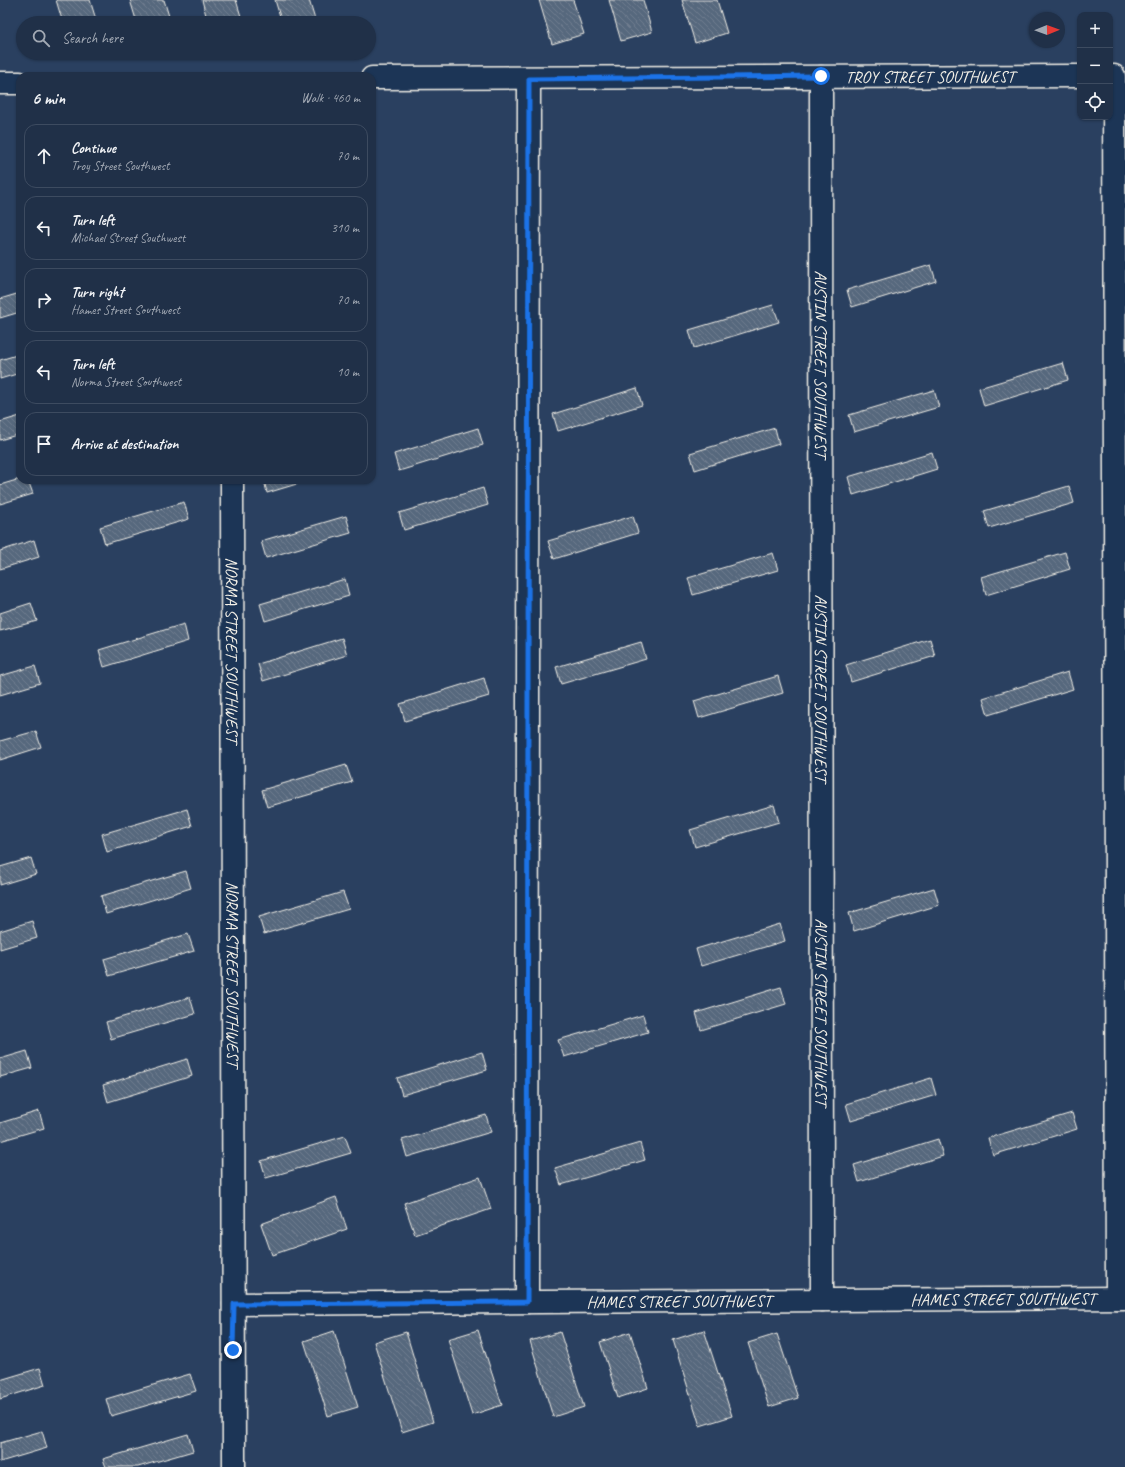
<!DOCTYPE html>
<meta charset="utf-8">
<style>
:root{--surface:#203048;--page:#2d3c52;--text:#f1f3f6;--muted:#a2a9b4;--line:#3d4b60}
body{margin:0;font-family:Caveat,sans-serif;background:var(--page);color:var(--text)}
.controls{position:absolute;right:12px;top:12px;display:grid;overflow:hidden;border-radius:8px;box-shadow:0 1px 3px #0004}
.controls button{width:36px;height:36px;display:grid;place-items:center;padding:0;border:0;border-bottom:1px solid var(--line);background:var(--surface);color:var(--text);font:20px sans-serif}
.compass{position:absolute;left:1029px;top:12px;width:36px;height:36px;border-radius:50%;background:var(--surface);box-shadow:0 1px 3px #0004;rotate:89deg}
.stop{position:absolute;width:12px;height:12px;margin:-9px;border:3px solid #1a73e8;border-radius:50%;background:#fff}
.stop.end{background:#1a73e8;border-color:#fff;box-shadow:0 1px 4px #0008}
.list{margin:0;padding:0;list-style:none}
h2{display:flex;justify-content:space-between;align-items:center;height:52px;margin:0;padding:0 16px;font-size:17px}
h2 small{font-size:13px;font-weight:400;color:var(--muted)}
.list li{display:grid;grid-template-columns:26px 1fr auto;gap:12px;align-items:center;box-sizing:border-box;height:64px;margin:0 8px 8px;padding:0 8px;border:1px solid var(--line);border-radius:12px}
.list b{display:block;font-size:15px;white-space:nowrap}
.list p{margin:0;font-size:13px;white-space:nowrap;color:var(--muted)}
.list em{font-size:13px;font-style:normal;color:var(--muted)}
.icon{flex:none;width:22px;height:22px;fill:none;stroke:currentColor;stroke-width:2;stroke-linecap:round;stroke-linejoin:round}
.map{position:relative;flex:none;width:1125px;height:1467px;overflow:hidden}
.search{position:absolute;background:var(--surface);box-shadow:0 1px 3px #0004;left:16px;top:16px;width:360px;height:44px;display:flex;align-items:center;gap:10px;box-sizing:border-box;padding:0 14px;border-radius:22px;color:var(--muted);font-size:15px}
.panel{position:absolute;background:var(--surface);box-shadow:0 1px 3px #0004;left:16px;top:72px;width:360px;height:412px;border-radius:12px}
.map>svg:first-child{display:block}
</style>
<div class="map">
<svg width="1125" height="1467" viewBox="0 0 1125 1467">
<defs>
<pattern id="building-back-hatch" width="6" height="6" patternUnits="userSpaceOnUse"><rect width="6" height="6" fill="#56677d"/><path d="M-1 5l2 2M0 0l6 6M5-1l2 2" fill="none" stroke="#6f7d8f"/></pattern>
</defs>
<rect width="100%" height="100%" fill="#2a4060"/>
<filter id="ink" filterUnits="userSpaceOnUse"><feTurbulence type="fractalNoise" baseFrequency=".025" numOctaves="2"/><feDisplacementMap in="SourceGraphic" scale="8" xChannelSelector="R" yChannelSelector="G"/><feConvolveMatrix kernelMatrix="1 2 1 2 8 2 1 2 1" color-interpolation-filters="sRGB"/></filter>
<g filter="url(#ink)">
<g fill="url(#building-back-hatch)" stroke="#f4f1e8">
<path d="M 56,0 L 90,0 L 97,23 L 63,23 Z"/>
<path d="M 130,0 L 164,0 L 171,23 L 137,23 Z"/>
<path d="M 202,0 L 236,0 L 243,23 L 208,23 Z"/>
<path d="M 275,0 L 309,0 L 316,23 L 282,23 Z"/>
<path d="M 539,0 L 573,0 L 584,34 L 552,44 Z"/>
<path d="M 609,0 L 643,0 L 652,32 L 621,41 Z"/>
<path d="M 682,0 L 717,0 L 727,33 L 695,43 Z"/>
<path d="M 931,265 L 936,281 L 852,307 L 847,290 Z"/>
<path d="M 20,293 L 20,312 L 0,318 L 0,299 Z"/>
<path d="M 773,305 L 779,322 L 694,348 L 689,330 Z"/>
<path d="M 20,354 L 20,373 L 0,379 L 0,360 Z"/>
<path d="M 1063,363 L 1068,380 L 984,406 L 979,388 Z"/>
<path d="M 637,388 L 642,405 L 558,431 L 553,414 Z"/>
<path d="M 934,390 L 939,407 L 854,432 L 849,415 Z"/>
<path d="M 20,416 L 20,434 L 0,440 L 0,422 Z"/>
<path d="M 478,428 L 483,445 L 399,471 L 394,454 Z"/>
<path d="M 775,428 L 779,444 L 695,470 L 690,453 Z"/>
<path d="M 932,452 L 937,469 L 853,495 L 848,477 Z"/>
<path d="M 20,479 L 28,480 L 33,494 L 0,504 L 0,485 Z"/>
<path d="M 264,480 L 310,480 L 267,493 Z"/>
<path d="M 1069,486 L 1074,503 L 989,528 L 984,511 Z"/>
<path d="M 483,488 L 488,505 L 404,530 L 399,513 Z"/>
<path d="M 184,502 L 189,519 L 105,544 L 100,527 Z"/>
<path d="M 346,516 L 351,533 L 266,558 L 261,541 Z"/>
<path d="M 633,516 L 638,533 L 554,559 L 548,541 Z"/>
<path d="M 34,540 L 39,557 L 0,569 L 0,551 Z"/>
<path d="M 1065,552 L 1070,569 L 986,595 L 981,577 Z"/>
<path d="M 773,553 L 778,570 L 693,595 L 688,578 Z"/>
<path d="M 345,579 L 349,596 L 265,621 L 260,604 Z"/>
<path d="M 31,603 L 37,621 L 0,631 L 0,613 Z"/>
<path d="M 184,624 L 188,641 L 104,667 L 99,650 Z"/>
<path d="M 342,638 L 347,655 L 263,681 L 258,664 Z"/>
<path d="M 930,639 L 935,656 L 851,682 L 846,665 Z"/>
<path d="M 641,642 L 646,659 L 561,684 L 556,667 Z"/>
<path d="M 35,666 L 40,683 L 0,695 L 0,676 Z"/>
<path d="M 1068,672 L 1073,689 L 988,715 L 983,698 Z"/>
<path d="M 778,676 L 783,693 L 699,718 L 694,701 Z"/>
<path d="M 484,678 L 489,696 L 405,721 L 400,704 Z"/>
<path d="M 36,731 L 41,747 L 0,760 L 0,741 Z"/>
<path d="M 346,765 L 352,782 L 267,807 L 262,790 Z"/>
<path d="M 774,805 L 779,822 L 695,847 L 690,830 Z"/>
<path d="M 187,809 L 192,826 L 107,852 L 102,834 Z"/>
<path d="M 31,858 L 36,874 L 0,885 L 0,867 Z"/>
<path d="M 186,871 L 191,888 L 106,914 L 101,896 Z"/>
<path d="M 934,888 L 939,905 L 854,931 L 849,913 Z"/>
<path d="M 343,892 L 349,909 L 264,934 L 259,917 Z"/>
<path d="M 32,921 L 37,938 L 0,949 L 0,931 Z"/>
<path d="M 780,924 L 785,941 L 701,966 L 696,949 Z"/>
<path d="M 188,934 L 194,951 L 109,976 L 104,959 Z"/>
<path d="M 781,987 L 786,1004 L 701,1030 L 696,1013 Z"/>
<path d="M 190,997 L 195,1014 L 111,1039 L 106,1022 Z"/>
<path d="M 643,1015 L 648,1032 L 564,1057 L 558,1040 Z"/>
<path d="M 27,1051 L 32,1068 L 0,1077 L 0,1059 Z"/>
<path d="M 482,1052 L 487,1070 L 402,1095 L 397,1078 Z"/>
<path d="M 187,1059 L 192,1076 L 108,1102 L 103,1085 Z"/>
<path d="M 931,1078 L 936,1095 L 851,1121 L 846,1104 Z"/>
<path d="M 39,1111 L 44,1128 L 0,1141 L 0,1123 Z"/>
<path d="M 1072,1113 L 1077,1129 L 993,1155 L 988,1138 Z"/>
<path d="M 486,1115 L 491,1132 L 407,1157 L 402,1140 Z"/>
<path d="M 345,1136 L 351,1153 L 266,1178 L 261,1161 Z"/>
<path d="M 938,1139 L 943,1156 L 859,1182 L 854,1165 Z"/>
<path d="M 640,1143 L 645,1160 L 561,1185 L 555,1168 Z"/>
<path d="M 480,1177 L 491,1209 L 415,1235 L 404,1203 Z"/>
<path d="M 336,1197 L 347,1229 L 272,1255 L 261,1224 Z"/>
<path d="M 478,1330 L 502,1405 L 472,1415 L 448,1339 Z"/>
<path d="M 704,1330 L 732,1416 L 700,1426 L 673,1340 Z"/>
<path d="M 334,1331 L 358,1407 L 328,1416 L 304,1341 Z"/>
<path d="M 406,1332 L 433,1422 L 402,1432 L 374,1342 Z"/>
<path d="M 560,1332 L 584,1407 L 553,1417 L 530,1341 Z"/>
<path d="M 630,1332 L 648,1388 L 618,1398 L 600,1342 Z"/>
<path d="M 777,1334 L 798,1398 L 769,1407 L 748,1343 Z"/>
<path d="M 40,1368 L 45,1385 L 0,1399 L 0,1380 Z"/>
<path d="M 190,1374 L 196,1391 L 111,1416 L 106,1399 Z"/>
<path d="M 42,1431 L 47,1448 L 0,1462 L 0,1443 Z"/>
<path d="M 188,1434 L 193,1451 L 138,1467 L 106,1467 L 103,1459 Z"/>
</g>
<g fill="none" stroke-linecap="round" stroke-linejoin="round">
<defs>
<g id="minor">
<path d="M 1114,76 L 1117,1298"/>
<path id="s1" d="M 821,77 L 822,1300"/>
<path id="s2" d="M 372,78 L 1080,76"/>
<path d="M 0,83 L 20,83"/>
<path id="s3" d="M 232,480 L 234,1467"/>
<path d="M 527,1302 L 529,79"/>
<path id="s4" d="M 234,1304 L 1125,1298"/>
</g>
</defs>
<use href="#minor" stroke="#f4f1e8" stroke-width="25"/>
<use href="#minor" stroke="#1d3557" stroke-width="22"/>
</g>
</g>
<g fill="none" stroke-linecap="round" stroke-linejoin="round" filter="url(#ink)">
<path stroke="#1a73e8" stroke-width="5" d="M 233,1350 L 234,1304 L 527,1302 L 529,79 L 821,76"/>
</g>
<g text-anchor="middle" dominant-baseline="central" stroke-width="3" stroke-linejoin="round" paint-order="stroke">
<g font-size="17" fill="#f4f1e8" stroke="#1d3557">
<text stroke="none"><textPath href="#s2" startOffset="558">TROY STREET SOUTHWEST</textPath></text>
<text stroke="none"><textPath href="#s1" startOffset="287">AUSTIN STREET SOUTHWEST</textPath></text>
<text stroke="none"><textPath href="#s3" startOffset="170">NORMA STREET SOUTHWEST</textPath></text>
<text stroke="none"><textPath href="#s1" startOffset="611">AUSTIN STREET SOUTHWEST</textPath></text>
<text stroke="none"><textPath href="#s3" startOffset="494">NORMA STREET SOUTHWEST</textPath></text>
<text stroke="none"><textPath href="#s1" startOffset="935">AUSTIN STREET SOUTHWEST</textPath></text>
<text stroke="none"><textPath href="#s4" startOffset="769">HAMES STREET SOUTHWEST</textPath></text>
<text stroke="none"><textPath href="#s4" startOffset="445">HAMES STREET SOUTHWEST</textPath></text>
</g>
</g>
</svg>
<div class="controls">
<button>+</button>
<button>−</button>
<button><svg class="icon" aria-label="locate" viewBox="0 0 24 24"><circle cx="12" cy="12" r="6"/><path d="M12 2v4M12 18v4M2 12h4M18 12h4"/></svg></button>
</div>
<svg class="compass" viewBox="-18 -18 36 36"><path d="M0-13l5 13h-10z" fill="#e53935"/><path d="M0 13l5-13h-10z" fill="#a2a9b4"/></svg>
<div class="stop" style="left:821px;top:76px"></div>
<div class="stop end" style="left:233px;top:1350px"></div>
<div class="search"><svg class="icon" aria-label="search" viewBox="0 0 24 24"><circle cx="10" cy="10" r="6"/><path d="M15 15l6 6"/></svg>Search here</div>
<section class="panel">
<h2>6 min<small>Walk · 460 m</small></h2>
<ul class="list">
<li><svg class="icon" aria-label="ahead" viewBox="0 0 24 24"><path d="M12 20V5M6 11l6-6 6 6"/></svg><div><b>Continue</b><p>Troy Street Southwest</p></div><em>70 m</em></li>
<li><svg class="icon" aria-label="left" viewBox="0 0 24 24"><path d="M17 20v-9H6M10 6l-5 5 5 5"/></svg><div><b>Turn left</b><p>Michael Street Southwest</p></div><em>310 m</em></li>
<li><svg class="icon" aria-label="right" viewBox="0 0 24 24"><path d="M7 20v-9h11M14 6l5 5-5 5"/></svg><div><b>Turn right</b><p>Hames Street Southwest</p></div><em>70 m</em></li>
<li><svg class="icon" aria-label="left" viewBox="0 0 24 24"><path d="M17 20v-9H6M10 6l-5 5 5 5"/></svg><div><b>Turn left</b><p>Norma Street Southwest</p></div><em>10 m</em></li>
<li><svg class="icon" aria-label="arrive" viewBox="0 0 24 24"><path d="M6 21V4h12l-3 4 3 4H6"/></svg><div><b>Arrive at destination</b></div></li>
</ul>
</section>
</div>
